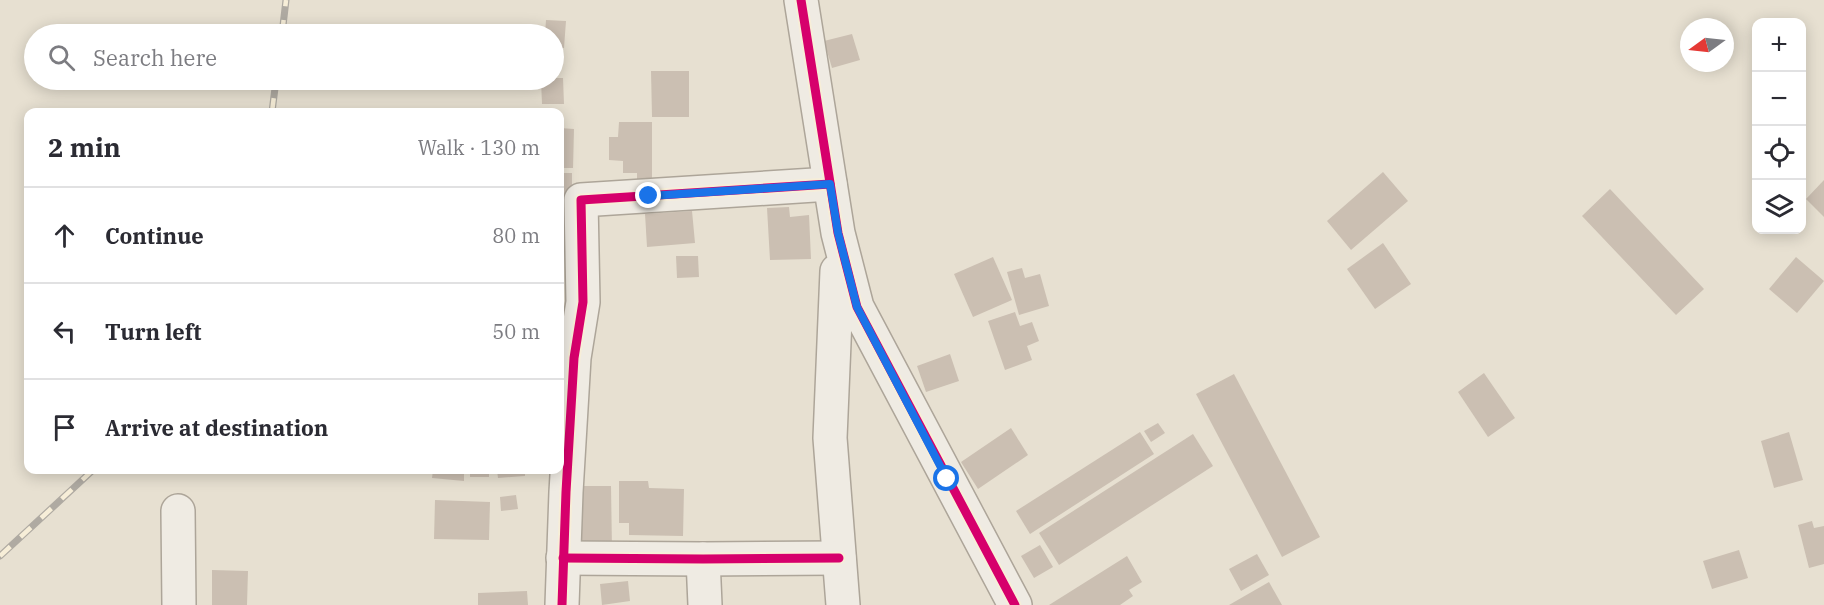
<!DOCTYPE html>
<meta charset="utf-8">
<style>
:root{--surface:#fff;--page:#f7f7f7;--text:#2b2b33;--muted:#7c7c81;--line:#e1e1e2}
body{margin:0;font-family:"IBM Plex Serif",serif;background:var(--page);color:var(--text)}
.controls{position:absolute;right:18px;top:18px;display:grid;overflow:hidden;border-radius:12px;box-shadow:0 3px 15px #0003}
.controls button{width:54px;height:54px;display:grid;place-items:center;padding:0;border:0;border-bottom:2px solid var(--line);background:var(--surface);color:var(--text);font:30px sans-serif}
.compass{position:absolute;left:1680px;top:18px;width:54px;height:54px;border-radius:50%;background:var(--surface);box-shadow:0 3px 15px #0003;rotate:255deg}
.stop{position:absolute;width:18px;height:18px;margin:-14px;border:4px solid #1a73e8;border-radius:50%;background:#fff}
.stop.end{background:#1a73e8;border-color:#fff;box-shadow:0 2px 6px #0008}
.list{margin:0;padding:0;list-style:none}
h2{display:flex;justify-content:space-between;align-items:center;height:78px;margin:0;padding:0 24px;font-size:26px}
h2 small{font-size:20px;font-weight:400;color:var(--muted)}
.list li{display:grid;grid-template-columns:39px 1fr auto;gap:18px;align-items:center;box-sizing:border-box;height:96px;padding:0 24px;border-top:2px solid var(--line)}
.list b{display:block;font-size:22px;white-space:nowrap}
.list em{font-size:20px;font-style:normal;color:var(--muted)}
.icon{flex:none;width:33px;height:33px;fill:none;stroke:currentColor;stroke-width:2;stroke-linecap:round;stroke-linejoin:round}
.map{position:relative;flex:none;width:1824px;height:605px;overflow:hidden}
.search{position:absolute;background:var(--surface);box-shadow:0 3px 15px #0003;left:24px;top:24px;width:540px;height:66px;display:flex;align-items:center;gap:15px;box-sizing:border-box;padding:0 21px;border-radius:33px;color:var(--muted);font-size:22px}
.panel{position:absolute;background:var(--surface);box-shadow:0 3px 15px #0003;left:24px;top:108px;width:540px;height:366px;border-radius:12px}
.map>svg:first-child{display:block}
</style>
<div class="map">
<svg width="1824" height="605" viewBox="0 0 1824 605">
<rect width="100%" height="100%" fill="#e7e0d1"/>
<g fill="#cbbfb2">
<path d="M 546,20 L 566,21 L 564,48 L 554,48 L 554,34 L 545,34 Z"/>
<path d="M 852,34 L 860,60 L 832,68 L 824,41 Z"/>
<path d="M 651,71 L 689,71 L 689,117 L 652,117 Z"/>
<path d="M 554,78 L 563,78 L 564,104 L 542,104 L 541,80 L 554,80 Z"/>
<path d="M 619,122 L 652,122 L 652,184 L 637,184 L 637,173 L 623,173 L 623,161 L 609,160 L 609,137 L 618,137 Z"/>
<path d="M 560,128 L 574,129 L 573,168 L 560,168 Z"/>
<path d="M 1383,172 L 1408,201 L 1351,250 L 1327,221 Z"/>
<rect x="560" y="173" width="12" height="21"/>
<path d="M 1824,180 L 1824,217 L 1806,199 Z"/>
<path d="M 1610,189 L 1704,289 L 1676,315 L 1582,216 Z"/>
<path d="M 789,207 L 790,217 L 809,215 L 811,259 L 770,260 L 767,208 Z"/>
<path d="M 692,211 L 695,243 L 647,247 L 645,214 Z"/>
<path d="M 1383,243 L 1411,284 L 1375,309 L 1347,269 Z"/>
<path d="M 676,256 L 698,256 L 699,277 L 677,278 Z"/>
<path d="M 993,257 L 1012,300 L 973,317 L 954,274 Z"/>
<path d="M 1796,257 L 1824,281 L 1797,313 L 1769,289 Z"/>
<path d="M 1022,268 L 1025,278 L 1040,274 L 1049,306 L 1019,315 L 1007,272 Z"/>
<path d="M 1015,312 L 1020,326 L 1032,322 L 1039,341 L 1027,346 L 1032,360 L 1005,370 L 988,321 Z"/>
<path d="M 950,354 L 959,381 L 926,392 L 917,366 Z"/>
<path d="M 1484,373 L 1515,418 L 1488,437 L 1458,392 Z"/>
<path d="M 1234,374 L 1320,537 L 1282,557 L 1196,394 Z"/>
<path d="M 1158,423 L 1165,433 L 1151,442 L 1144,431 Z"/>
<path d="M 1011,428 L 1028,455 L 978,489 L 961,462 Z"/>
<path d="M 1140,432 L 1154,454 L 1030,534 L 1016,511 Z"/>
<path d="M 1789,432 L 1803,480 L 1774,488 L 1761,441 Z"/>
<path d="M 1193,434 L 1213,466 L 1059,565 L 1039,533 Z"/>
<path d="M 433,470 L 464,470 L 464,481 L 432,478 Z"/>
<rect x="470" y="470" width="19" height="7"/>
<path d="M 497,470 L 525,470 L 525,476 L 498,478 Z"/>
<path d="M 619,481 L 648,481 L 649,488 L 684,489 L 683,536 L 629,535 L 629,523 L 619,523 Z"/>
<path d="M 578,486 L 611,486 L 612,550 L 579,550 Z"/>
<path d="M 516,495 L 518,509 L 501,511 L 500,497 Z"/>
<path d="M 435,500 L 490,502 L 489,540 L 434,539 Z"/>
<path d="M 1812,521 L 1814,528 L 1824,526 L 1824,564 L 1809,568 L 1798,525 Z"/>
<path d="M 1040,545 L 1053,567 L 1034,578 L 1021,556 Z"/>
<path d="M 1739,550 L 1748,578 L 1712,589 L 1703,561 Z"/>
<path d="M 1257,554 L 1269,575 L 1241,591 L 1229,569 Z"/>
<path d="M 1127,556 L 1142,582 L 1129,590 L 1133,596 L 1120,605 L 1049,605 Z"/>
<path d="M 212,570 L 248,571 L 247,605 L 212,605 Z"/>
<path d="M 628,581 L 630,601 L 602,605 L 600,584 Z"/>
<path d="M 1269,582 L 1282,605 L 1229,605 Z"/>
<path d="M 527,591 L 528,605 L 478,605 L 478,593 Z"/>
</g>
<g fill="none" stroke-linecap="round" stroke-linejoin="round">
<defs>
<g id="minor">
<path d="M 801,0 L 838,233 L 857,307 L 1015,605"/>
<path d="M 837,271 L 830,438 L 843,605"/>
<path d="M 178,511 L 179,605"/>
<path d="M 563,558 L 703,559 L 839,558"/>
<path d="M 703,559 L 705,605"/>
<path d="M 562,605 L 566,492 L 574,358 L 583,302 L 581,200 L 830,184"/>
</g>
</defs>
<use href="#minor" stroke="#ada599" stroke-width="36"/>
<use href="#minor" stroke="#efebe3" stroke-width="33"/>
<defs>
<g id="rail">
<path d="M 282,34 L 286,0"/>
<path d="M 272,112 L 276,80"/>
<path d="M 0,556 L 93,470"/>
</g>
</defs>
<use href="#rail" stroke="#afaaa2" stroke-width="7"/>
<use href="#rail" stroke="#f7eed8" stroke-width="4.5" stroke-dasharray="14" stroke-linecap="butt"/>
<defs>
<g id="cycleway">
<path d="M 801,0 L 838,233 L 857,307 L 1015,605"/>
<path d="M 563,558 L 703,559 L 839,558"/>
<path d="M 562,605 L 566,492 L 574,358 L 583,302 L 581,200 L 830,184"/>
</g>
</defs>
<use href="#cycleway" stroke="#f7eed8" stroke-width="13"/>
<use href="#cycleway" stroke="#d6006c" stroke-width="9"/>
</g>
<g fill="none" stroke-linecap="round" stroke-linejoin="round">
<path stroke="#1a73e8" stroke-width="8" d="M 649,196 L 830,184 L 838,233 L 857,307 L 947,479"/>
</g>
</svg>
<div class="controls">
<button>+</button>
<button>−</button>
<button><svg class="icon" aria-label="locate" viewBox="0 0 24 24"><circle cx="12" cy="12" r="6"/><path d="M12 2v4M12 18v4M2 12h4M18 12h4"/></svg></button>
<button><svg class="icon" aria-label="layers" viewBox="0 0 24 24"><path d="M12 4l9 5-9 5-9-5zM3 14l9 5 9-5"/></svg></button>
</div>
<svg class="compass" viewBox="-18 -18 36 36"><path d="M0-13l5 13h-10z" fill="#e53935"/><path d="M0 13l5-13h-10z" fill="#7c7c81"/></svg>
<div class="stop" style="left:947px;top:479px"></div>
<div class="stop end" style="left:649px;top:196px"></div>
<div class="search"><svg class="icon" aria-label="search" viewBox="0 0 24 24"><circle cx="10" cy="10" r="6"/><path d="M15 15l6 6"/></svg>Search here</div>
<section class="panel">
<h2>2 min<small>Walk · 130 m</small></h2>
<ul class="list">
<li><svg class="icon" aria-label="ahead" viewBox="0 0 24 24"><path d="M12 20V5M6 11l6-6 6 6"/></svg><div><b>Continue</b></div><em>80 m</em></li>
<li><svg class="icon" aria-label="left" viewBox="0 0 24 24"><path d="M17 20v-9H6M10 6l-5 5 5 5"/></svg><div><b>Turn left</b></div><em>50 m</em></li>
<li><svg class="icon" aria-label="arrive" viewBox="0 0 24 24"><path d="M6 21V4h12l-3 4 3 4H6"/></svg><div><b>Arrive at destination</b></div></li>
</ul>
</section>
</div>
